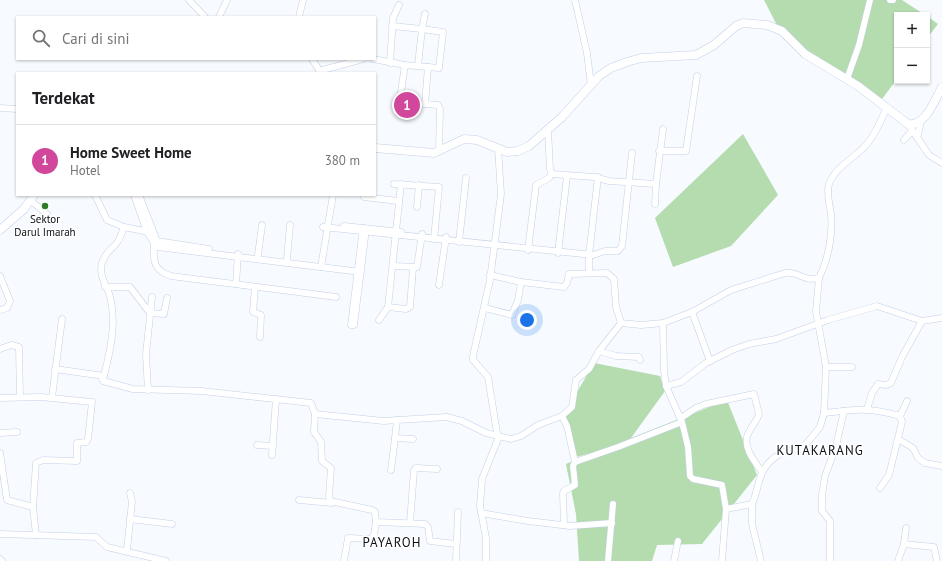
<!DOCTYPE html>
<html lang="id">
<meta charset="utf-8">
<style>
:root{--surface:#fff;--page:#f6f6f6;--text:#202124;--muted:#757577;--line:#e0e0e0;--accent:#d93025}
body{margin:0;font-family:"PT Sans",sans-serif;background:var(--page);color:var(--text)}
.controls{position:absolute;right:12px;top:12px;display:grid;overflow:hidden;border-radius:0px;box-shadow:0 1px 3px #0004}
.controls button{width:36px;height:36px;display:grid;place-items:center;padding:0;border:0;border-bottom:1px solid var(--line);background:var(--surface);color:var(--text);font:20px sans-serif}
.you{position:absolute;left:527px;top:320px;width:14px;height:14px;margin:-10px;border:3px solid #fff;border-radius:50%;background:#1a73e8;box-shadow:0 0 0 6px #1a73e833}
.badge{display:grid;place-items:center;width:26px;height:26px;border-radius:50%;background:var(--accent);color:#fff;font-size:13px;font-weight:700}
.pin{position:absolute;translate:-50% -50%;border:2px solid #fff;box-shadow:0 1px 4px #0006}
.list{margin:0;padding:0;list-style:none}
h2{display:flex;justify-content:space-between;align-items:center;height:52px;margin:0;padding:0 16px;font-size:17px}
h2 small{font-size:13px;font-weight:400;color:var(--muted)}
.list li{display:grid;grid-template-columns:26px 1fr auto;gap:12px;align-items:center;box-sizing:border-box;height:72px;padding:0 16px;border-top:1px solid var(--line)}
.list b{display:block;font-size:15px;white-space:nowrap}
.list p{margin:0;font-size:13px;white-space:nowrap;color:var(--muted)}
.list em{font-size:13px;font-style:normal;color:var(--muted)}
.icon{flex:none;width:22px;height:22px;fill:none;stroke:currentColor;stroke-width:2;stroke-linecap:round;stroke-linejoin:round}
.map{position:relative;flex:none;width:942px;height:561px;overflow:hidden}
.search{position:absolute;background:var(--surface);box-shadow:0 1px 3px #0004;left:16px;top:16px;width:360px;height:44px;display:flex;align-items:center;gap:10px;box-sizing:border-box;padding:0 14px;border-radius:0px;color:var(--muted);font-size:15px}
.panel{position:absolute;background:var(--surface);box-shadow:0 1px 3px #0004;left:16px;top:72px;width:360px;height:124px;border-radius:0px}
.map>svg:first-child{display:block}
</style>
<div class="map">
<svg width="942" height="561" viewBox="0 0 942 561">
<rect width="100%" height="100%" fill="#f7faff"/>
<g fill="#b4dcae">
<path d="M 764,0 L 902,0 L 925,15 L 897,15 L 897,79 L 879,103 L 784,39 Z"/>
<path d="M 927,16 L 938,24 L 927,38 Z"/>
<path d="M 743,134 L 778,195 L 731,246 L 673,267 L 655,218 Z"/>
<path d="M 594,363 L 660,376 L 665,391 L 631,438 L 727,400 L 757,475 L 702,544 L 657,545 L 652,561 L 579,561 L 576,514 L 566,464 L 592,453 L 576,457 L 563,416 Z"/>
</g>
<g fill="none" stroke-linecap="round" stroke-linejoin="round">
<defs>
<g id="minor">
<path d="M 189,0 L 205,17"/>
<path d="M 575,0 L 587,53 L 591,85"/>
<path d="M 890,0 L 893,0"/>
<path d="M 219,17 L 227,0"/>
<path d="M 299,17 L 303,0"/>
<path d="M 392,26 L 422,29 L 425,14"/>
<path d="M 312,59 L 321,73"/>
<path d="M 373,59 L 405,65 L 439,68 L 443,32 L 422,29 L 418,65"/>
<path d="M 390,63 L 393,18 L 399,5"/>
<path d="M 405,65 L 399,105 L 412,106 L 425,104"/>
<path d="M 428,67 L 425,104 L 438,105 L 440,109 L 439,151"/>
<path d="M 319,71 L 363,59"/>
<path d="M 847,79 L 859,45 L 870,0"/>
<path d="M 0,108 L 17,109"/>
<path d="M 908,124 L 929,155 L 942,163"/>
<path d="M 548,130 L 550,169 L 552,174 L 594,177 L 609,181 L 656,184 L 663,129"/>
<path d="M 917,138 L 921,121"/>
<path d="M 904,140 L 912,131"/>
<path d="M 659,151 L 686,151 L 697,76"/>
<path d="M 394,184 L 439,187 L 434,239"/>
<path d="M 95,195 L 107,220 L 124,227 L 149,232"/>
<path d="M 134,195 L 147,232 L 157,247 L 361,272"/>
<path d="M 139,195 L 157,241 L 209,249"/>
<path d="M 364,197 L 398,201"/>
<path d="M 30,200 L 47,214"/>
<path d="M 655,204 L 656,184"/>
<path d="M 417,207 L 419,185"/>
<path d="M 344,226 L 401,232"/>
<path d="M 124,227 C 122,232 121,237 118,241 C 113,249 104,253 102,263 C 98,278 109,287 111,301 C 116,326 110,352 104,376 L 102,378 L 103,381 L 133,389 L 202,391 L 311,403 L 315,414 L 314,432 L 321,442 L 322,461 L 331,468 L 329,497 L 330,501 L 372,510 L 375,512 L 376,522 L 425,524 L 428,527 L 430,541 L 456,544"/>
<path d="M 323,227 L 593,255 L 605,251 L 618,251 L 622,246 L 632,153"/>
<path d="M 363,228 L 351,325 L 354,325 L 366,229"/>
<path d="M 459,242 L 466,178"/>
<path d="M 154,245 C 153,261 154,271 171,276 L 336,297"/>
<path d="M 528,250 L 536,185 L 549,178 L 552,173"/>
<path d="M 558,253 L 567,176"/>
<path d="M 258,255 L 262,225"/>
<path d="M 287,259 L 290,225"/>
<path d="M 393,266 L 417,267 L 422,234"/>
<path d="M 321,267 L 333,195"/>
<path d="M 589,273 L 589,255 L 598,177"/>
<path d="M 490,275 L 521,282 L 564,287 L 567,283 L 569,274 L 607,273 L 614,279 L 616,307 L 621,323 L 641,325 L 663,323 L 692,312 L 731,290 L 785,273 C 798,270 801,282 819,278 C 828,260 833,235 831,215 C 830,204 826,194 829,184 C 835,167 856,157 867,144 C 876,133 881,121 886,109"/>
<path d="M 0,276 L 10,301 L 7,308 L 0,310"/>
<path d="M 236,284 L 238,254"/>
<path d="M 439,285 L 446,237"/>
<path d="M 105,287 L 130,287 L 150,313 L 164,314 L 167,298"/>
<path d="M 255,287 L 253,312 L 261,315 L 260,337"/>
<path d="M 388,307 L 406,309 L 410,307 L 413,268"/>
<path d="M 485,308 L 512,315 L 518,300 L 521,282"/>
<path d="M 692,312 L 710,361"/>
<path d="M 379,320 L 388,307 L 401,184"/>
<path d="M 663,323 L 664,371 L 666,386 L 682,422 L 688,447 L 690,476 L 693,479 L 722,485 L 726,509"/>
<path d="M 0,349 L 11,345 L 19,347 L 20,397"/>
<path d="M 599,351 L 616,356 L 639,357 L 640,360"/>
<path d="M 826,367 L 852,367"/>
<path d="M 55,369 L 104,376"/>
<path d="M 666,386 L 681,382 L 706,363 L 732,350 L 749,344 L 776,339 L 828,320 L 877,306 L 922,321 L 942,318"/>
<path d="M 148,390 L 146,354 L 152,297"/>
<path d="M 52,397 L 62,319"/>
<path d="M 0,398 L 41,397 L 92,402 L 88,439 L 86,442 L 77,443 L 77,461 L 43,460 L 36,463 L 33,507 L 36,535"/>
<path d="M 867,409 L 872,393 L 878,384 L 886,385 L 891,383 L 902,357 L 922,321"/>
<path d="M 824,413 C 856,409 869,407 900,416 L 902,422 L 889,475 L 880,488"/>
<path d="M 315,414 L 384,421 L 397,420"/>
<path d="M 562,416 L 572,407 L 576,380 L 589,369 L 599,351 L 621,323"/>
<path d="M 900,416 L 907,401"/>
<path d="M 681,418 L 696,408 L 706,404 L 754,394 L 759,414 C 757,421 751,427 748,434 C 742,447 755,462 762,472"/>
<path d="M 0,433 L 17,432"/>
<path d="M 413,439 L 395,438 L 397,420 L 447,417 L 462,421 L 486,433 L 511,439 L 521,436 L 538,425 L 562,416 L 567,426 L 575,462"/>
<path d="M 898,439 L 913,448 L 918,458 L 925,463 L 942,466"/>
<path d="M 257,445 L 273,446"/>
<path d="M 0,453 L 7,500 L 33,507"/>
<path d="M 272,455 L 276,399"/>
<path d="M 391,470 L 395,438"/>
<path d="M 299,500 L 332,503"/>
<path d="M 752,504 L 752,524 L 761,561"/>
<path d="M 481,513 L 528,521 L 570,526 L 612,523"/>
<path d="M 130,519 L 172,524"/>
<path d="M 410,523 L 414,470 L 416,468 L 437,469"/>
<path d="M 564,525 L 563,493 L 564,491 L 575,485 L 573,466 L 575,462 L 618,447 L 682,422"/>
<path d="M 0,534 L 96,537 L 107,547 L 166,561"/>
<path d="M 904,544 L 934,547 L 937,561"/>
<path d="M 127,550 L 132,502 L 130,493"/>
<path d="M 0,559 L 2,561"/>
<path d="M 344,561 L 348,538 L 371,539 L 374,535 L 376,522"/>
<path d="M 456,561 L 458,512"/>
<path d="M 486,561 L 486,538 L 480,506 L 482,479 L 498,439 L 488,377 L 473,360 L 473,356 L 490,280 L 501,194 L 498,148"/>
<path d="M 608,561 L 613,504"/>
<path d="M 674,561 L 678,541"/>
<path d="M 722,561 L 726,509 L 752,504 C 757,494 758,480 763,471 C 771,456 786,449 802,449 L 820,427 L 824,413 L 826,367 L 816,311 L 819,278"/>
<path d="M 830,561 L 830,521 L 822,511 L 822,495 L 825,476 L 836,446 L 844,411"/>
<path d="M 898,561 L 904,544 L 906,528"/>
</g>
<g id="major">
<path d="M 375,148 L 434,153 L 464,139 L 477,140 L 507,152 L 518,151 L 529,146 L 562,117 L 599,76 L 611,68 L 627,62 L 641,58 L 696,55 L 714,45 L 736,26 L 743,23 L 767,25 L 782,31 L 805,54 L 858,86 L 908,124 C 925,127 935,100 942,87"/>
<path d="M 0,230 L 24,209 L 34,195"/>
</g>
</defs>
<use href="#minor" stroke="#c3d0e7" stroke-width="7"/>
<use href="#major" stroke="#c3d0e7" stroke-width="9"/>
<use href="#minor" stroke="#fff" stroke-width="6"/>
<use href="#major" stroke="#fff" stroke-width="8"/>
</g>
<circle fill="#2e7c25" stroke="#fff" stroke-width="1.5" cx="45" cy="206" r="4"/>
<g text-anchor="middle" dominant-baseline="central" stroke-width="3.5" stroke-linejoin="round" paint-order="stroke">
<g font-size="11" fill="#0a0e15" stroke="#fff">
<text x="45" y="219">Sektor<tspan x="45" dy="13">Darul Imarah</tspan></text>
</g>
<g font-size="13" letter-spacing="1" fill="#0a0e15" stroke="#fff">
<text x="820" y="450">KUTAKARANG</text>
<text x="392" y="542">PAYAROH</text>
</g>
</g>
</svg>
<div class="controls">
<button>+</button>
<button>−</button>
</div>
<div class="you"></div>
<div class="pin badge" style="left:407px;top:105px;background:#d1479c">1</div>
<div class="search"><svg class="icon" aria-label="search" viewBox="0 0 24 24"><circle cx="10" cy="10" r="6"/><path d="M15 15l6 6"/></svg>Cari di sini</div>
<section class="panel">
<h2>Terdekat<small></small></h2>
<ul class="list">
<li><span class="badge" style="background:#d1479c">1</span><div><b>Home Sweet Home</b><p>Hotel</p></div><em>380 m</em></li>
</ul>
</section>
</div>
